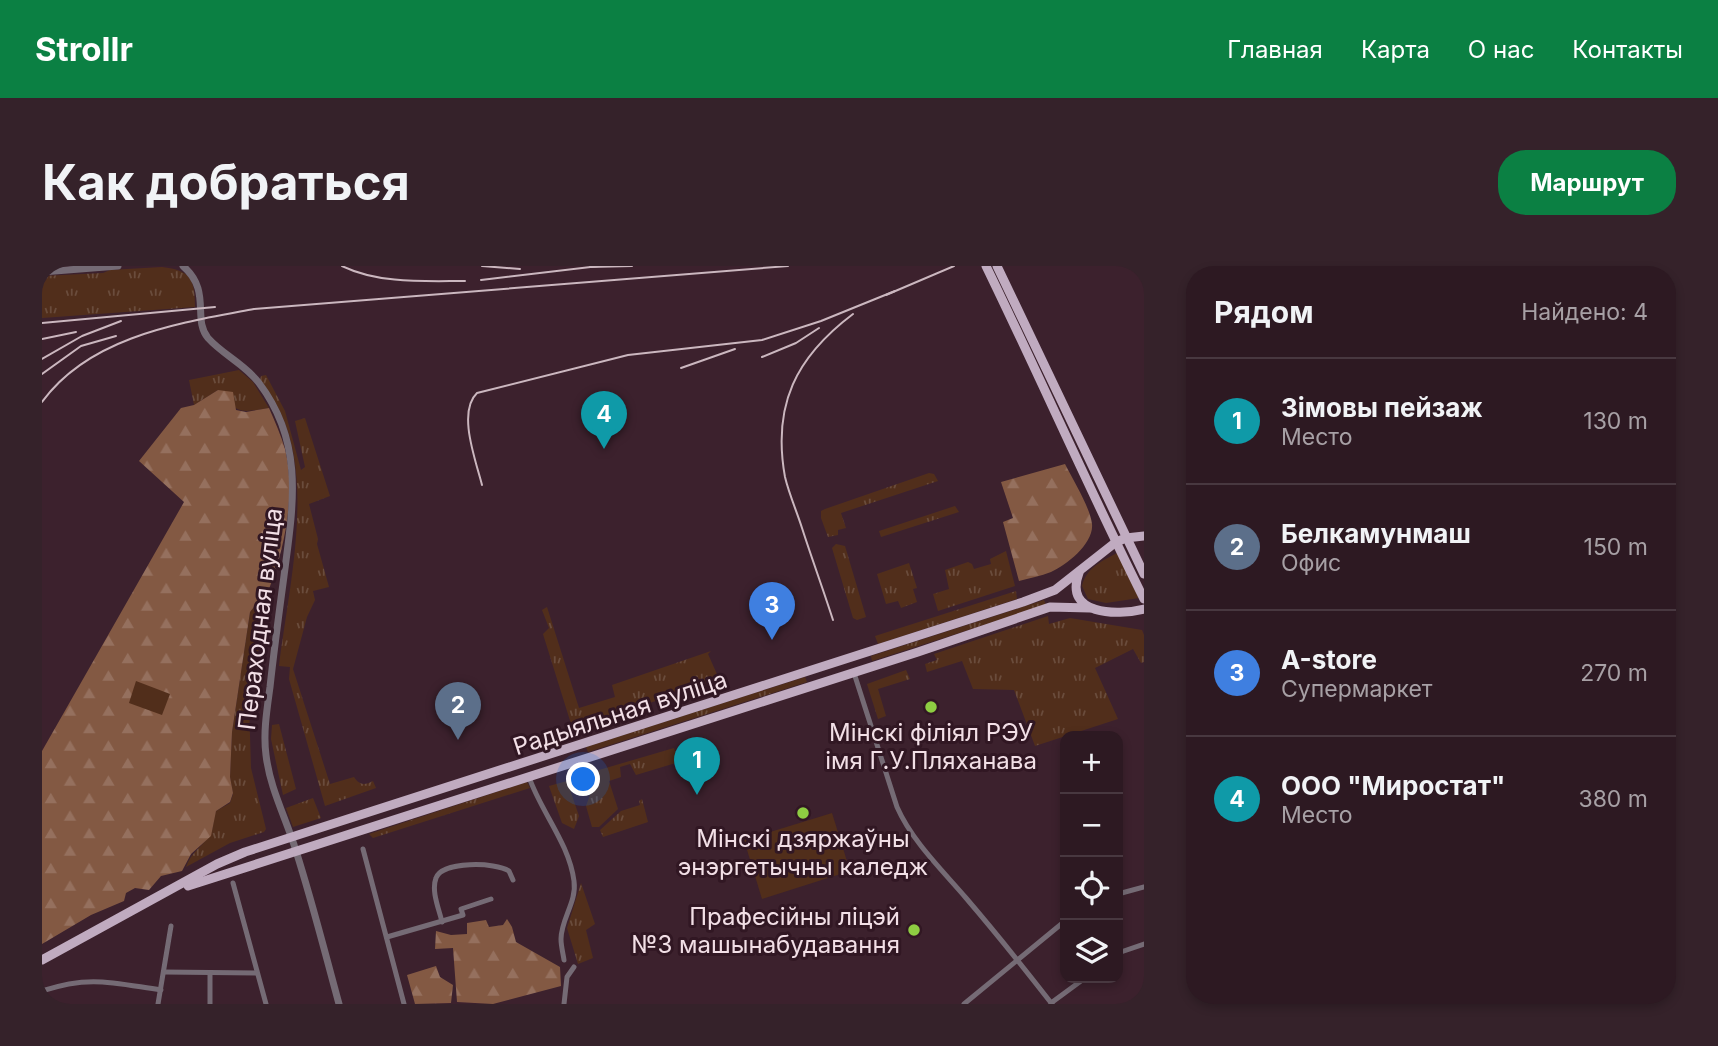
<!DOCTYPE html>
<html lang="ru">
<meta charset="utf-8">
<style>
:root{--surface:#2d1922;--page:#35222a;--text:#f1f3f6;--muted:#a7a0a5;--line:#483840;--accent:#0b8043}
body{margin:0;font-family:Inter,sans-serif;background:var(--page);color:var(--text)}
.controls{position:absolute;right:21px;bottom:21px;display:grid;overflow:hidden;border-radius:14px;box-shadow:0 4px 10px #0003}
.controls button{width:63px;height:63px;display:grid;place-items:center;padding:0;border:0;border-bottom:2px solid var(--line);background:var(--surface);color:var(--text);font:35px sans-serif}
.you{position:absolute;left:542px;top:514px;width:24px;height:24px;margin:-18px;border:5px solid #fff;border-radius:50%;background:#1a73e8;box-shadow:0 0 0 10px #1a73e833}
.badge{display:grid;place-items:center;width:46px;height:46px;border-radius:50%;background:var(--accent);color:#fff;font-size:23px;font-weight:700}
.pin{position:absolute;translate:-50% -58px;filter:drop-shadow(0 2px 4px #0008)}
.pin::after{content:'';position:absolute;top:37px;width:24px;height:21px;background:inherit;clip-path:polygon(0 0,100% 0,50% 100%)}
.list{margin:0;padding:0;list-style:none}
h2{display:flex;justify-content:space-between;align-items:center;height:91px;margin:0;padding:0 28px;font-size:30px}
h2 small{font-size:23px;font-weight:400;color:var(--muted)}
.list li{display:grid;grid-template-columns:46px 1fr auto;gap:21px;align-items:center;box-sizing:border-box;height:126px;padding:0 28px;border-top:2px solid var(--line)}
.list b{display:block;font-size:26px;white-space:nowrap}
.list p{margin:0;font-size:23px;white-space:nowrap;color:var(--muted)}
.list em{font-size:23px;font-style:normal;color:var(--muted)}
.icon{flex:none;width:38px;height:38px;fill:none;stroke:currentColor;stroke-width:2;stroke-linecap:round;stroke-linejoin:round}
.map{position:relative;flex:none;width:1102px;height:738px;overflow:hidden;border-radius:28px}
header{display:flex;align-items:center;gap:42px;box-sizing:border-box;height:98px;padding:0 35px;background:var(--accent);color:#fff}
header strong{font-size:33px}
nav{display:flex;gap:38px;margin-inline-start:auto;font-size:24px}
.intro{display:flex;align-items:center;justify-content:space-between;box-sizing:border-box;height:168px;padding:0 42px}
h1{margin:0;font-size:49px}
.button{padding:18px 32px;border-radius:28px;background:var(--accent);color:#fff;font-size:24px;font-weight:700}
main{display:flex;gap:42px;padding:0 42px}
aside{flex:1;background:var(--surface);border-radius:28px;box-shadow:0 4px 10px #0003}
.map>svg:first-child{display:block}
</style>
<header>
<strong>Strollr</strong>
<nav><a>Главная</a><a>Карта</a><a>О нас</a><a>Контакты</a></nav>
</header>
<div class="intro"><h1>Как добраться</h1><a class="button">Маршрут</a></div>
<main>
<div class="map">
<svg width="1102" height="738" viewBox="0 0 1102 738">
<defs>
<pattern id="grass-tufts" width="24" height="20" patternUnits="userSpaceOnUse" patternTransform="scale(1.75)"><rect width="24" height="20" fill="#512e1b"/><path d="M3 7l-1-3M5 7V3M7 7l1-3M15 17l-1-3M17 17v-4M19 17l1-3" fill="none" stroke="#6a4c3c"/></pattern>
<pattern id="forest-firs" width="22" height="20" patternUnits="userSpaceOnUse" patternTransform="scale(1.75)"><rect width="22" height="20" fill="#835943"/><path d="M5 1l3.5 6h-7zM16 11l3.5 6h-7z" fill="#95705e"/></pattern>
</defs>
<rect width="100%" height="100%" fill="#3c212d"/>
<g fill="url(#grass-tufts)">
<path d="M 120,1 C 149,4 153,14 153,41 L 0,52 L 0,10 L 61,7 L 68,4 Z"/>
<path d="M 197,104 L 211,116 L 227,142 C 196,147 197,148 176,124 L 152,139 L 147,114 Z"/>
<path d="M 224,109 L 243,145 L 259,204 L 263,201 L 253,155 L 263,152 L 288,230 L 267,238 L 276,273 L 275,278 L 287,321 L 271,325 L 273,334 L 265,351 L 251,403 L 288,518 L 312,511 C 318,520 323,519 331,515 L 334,522 L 283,540 L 247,413 L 248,401 L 237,400 C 246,325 273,216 238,146 C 232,135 225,124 218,114 L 219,110 Z"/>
<path d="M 887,207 L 892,208 L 896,215 L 799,247 L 804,262 L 796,264 L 796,269 L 786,271 L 779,252 L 779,245 L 783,243 Z"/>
<path d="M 913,240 L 917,246 L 839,271 L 837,265 Z"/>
<path d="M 794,278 L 803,280 L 824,351 L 815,354 L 811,352 L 790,282 Z"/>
<path d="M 964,285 L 973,320 L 896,345 L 891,328 L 907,323 L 903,304 L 926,296 L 930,298 L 932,303 L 949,298 L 948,293 Z"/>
<path d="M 1075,287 L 1097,332 L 1064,337 L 1046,333 L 1040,320 C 1044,302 1060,295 1075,287 Z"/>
<path d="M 867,297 L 875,322 L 871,323 L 875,336 L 859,342 L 856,335 L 844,338 L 835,308 Z"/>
<path d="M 227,323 L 207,438 L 209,502 L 224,563 L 222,566 L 188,577 L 144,601 C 149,587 156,584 165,573 C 173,565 170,554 174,545 L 188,537 L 191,528 L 188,511 L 190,466 L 208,346 L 218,333 L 220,324 Z"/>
<path d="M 974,325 L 975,333 L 836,378 L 833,370 Z"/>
<path d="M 1002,334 L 1004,339 L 830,395 L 829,390 Z"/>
<path d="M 505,341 L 537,442 L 573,431 L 570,419 L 669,385 L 666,388 L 678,415 L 530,461 L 501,368 L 507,362 L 500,344 Z"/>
<path d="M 1006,350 L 1007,358 L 1028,352 L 1100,364 L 1102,369 L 1102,396 L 1099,397 L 1091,383 L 1053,402 L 1076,453 L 993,480 L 972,424 L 931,423 L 920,395 L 885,406 L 883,398 L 895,394 L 892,388 Z"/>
<path d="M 864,404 L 868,413 L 836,423 L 844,450 L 836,453 L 825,418 Z"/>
<path d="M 763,411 L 765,416 L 546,486 L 544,481 Z"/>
<path d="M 237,458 L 254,523 L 241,529 L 229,473 L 230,459 Z"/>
<path d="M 632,482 L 637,496 L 594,509 L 588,498 L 578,501 L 579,511 L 567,515 L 576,543 L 557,561 L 550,561 L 544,540 L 557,504 Z"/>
<path d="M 525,515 L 537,550 L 532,563 L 520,557 L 507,520 Z"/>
<path d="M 485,516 L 488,522 L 331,572 L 327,568 Z"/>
<path d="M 271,532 L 279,552 L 251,561 L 244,542 Z"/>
<path d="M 600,533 L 606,556 L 561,571 L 558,564 L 579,545 L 598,539 L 597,535 Z"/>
<path d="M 539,617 L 553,658 L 544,664 L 551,692 L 536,698 L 525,662 Z"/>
</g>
<g fill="url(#forest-firs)">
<path d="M 176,124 L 191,126 L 194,144 L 204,146 L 227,142 C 233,156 239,169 243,183 C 254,228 243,281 227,323 L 220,324 L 218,333 L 208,346 L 190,466 L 188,511 L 191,527 L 188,536 L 174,545 L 169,570 L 149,588 L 140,605 L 119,610 L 107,624 L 93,622 L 84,627 L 82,635 L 49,649 L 0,678 L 0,485 L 142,236 L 97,195 L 139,142 L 152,139 Z"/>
<path d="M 1023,198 C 1031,214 1048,241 1050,258 C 1052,277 1025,299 1009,306 C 999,310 987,312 977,315 L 961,256 L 971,252 L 959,216 Z"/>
<path d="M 465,653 L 470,661 L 474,676 L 518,701 L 519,720 L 451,738 L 415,736 L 411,682 L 393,683 L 394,665 L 409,669 L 425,668 L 425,657 L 444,654 L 447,661 L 461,659 Z"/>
<path d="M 394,700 L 398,711 L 411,719 L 409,737 L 373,738 L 365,709 Z"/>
</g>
<g fill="#512e1b">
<path d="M 94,415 L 128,428 L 120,449 L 87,437 Z"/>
<path d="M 790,547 L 808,605 L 720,633 L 702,574 Z"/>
</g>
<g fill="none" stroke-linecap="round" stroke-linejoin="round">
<g stroke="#756b75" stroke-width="5">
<path d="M 812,407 L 855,541 C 870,575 900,604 924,632 C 954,667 982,702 1010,738"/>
<path d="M 487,511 C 499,546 527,577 532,615 C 535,636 519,653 519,673 C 519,680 521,687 522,694"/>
<path d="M 321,583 L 362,738"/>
<path d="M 191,617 L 224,738"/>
<path d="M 1076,628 L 1102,621"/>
<path d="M 400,656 C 397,643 389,625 394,612 C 400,595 454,596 467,605 L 471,614"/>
<path d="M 345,671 L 421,649 L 419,643 L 449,633"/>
<path d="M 1076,687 L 1102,678"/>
<path d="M 122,706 L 215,707"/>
<path d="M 168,708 L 168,738"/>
<path d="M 0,725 C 48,709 71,717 119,724"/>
<path d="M 1009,737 L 1043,712"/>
<path d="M 116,738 L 129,660"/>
<path d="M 522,738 L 525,711 L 532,701"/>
<path d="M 922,738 L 1023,655"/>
</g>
<g stroke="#756b75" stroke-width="7">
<path d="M 141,0 C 170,25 150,53 166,72 C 181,89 203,98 217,117 C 263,178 251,240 242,310 C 237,347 232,384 228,421 C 225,443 221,467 224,489 C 228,523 244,552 254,585 C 270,635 283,687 297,738"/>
<path d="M 0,6 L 76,0"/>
</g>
<g stroke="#c0abc0" stroke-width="9">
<path d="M 944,0 C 998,111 1047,223 1102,333"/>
<path d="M 955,0 L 1102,308"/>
<path d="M 1037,307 C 1021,349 1075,350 1102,343"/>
<path d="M 146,620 L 876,386 L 1008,341 L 1048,342"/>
<path d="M 0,694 L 175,598 L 203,586 L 981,336 L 1013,324 L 1074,276 L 1084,272 L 1102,270"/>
</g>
<g stroke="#cbb7bf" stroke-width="2">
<path d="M 300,0 C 337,18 383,15 423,15"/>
<path d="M 440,0 L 478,3"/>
<path d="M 548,1 L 590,0"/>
<path d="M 439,14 L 557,0"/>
<path d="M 844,29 L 912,0"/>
<path d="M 0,57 L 173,41"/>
<path d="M 0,73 L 34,66"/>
<path d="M 720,91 L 754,77 L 777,62"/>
<path d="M 0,93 L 40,70 L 79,55"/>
<path d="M 639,102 L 693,83"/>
<path d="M 0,108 L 39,80 L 74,70"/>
<path d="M 0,136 C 48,70 138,57 212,43 L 746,0"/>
<path d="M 440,219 C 434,195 415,146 435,127 L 586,89 L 720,74 L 779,55 L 853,25"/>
<path d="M 791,354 C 781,323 770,293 760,262 C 755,246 747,228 743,211 C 730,139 754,91 811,48"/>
</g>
</g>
<g fill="#8ecd42" stroke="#311723" stroke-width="2.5">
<circle cx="889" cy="441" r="7"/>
<circle cx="761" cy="547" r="7"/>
<circle cx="872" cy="664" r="7"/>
</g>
<g text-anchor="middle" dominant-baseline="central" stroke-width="6" stroke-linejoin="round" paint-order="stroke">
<g font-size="24" fill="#f2dfe6" stroke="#311723">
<text transform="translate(218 353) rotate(-83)">Пераходная вуліца</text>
<text transform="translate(578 447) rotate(-18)">Радыяльная вуліца</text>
</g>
<g font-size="24" fill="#f2dfe6" stroke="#311723">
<text x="889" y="466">Мінскі філіял РЭУ<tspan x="889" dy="28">імя Г.У.Пляханава</tspan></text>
<text x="761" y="572">Мінскі дзяржаўны<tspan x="761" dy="28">энэргетычны каледж</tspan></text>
<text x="858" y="650" text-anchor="end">Прафесійны ліцэй<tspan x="858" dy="28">№3 машынабудавання</tspan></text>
</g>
</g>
</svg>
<div class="controls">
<button>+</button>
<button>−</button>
<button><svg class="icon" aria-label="locate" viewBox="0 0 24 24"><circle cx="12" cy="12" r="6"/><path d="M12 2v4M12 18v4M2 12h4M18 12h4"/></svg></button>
<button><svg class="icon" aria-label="layers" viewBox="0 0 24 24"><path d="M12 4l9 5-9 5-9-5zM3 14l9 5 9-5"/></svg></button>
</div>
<div class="you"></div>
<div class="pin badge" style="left:655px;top:529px;background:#0f9aa8">1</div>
<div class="pin badge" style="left:416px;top:474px;background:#5c6f8a">2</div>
<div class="pin badge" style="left:730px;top:374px;background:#3f7fe0">3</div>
<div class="pin badge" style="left:562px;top:183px;background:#0f9aa8">4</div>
</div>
<aside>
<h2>Рядом<small>Найдено: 4</small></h2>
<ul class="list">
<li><span class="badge" style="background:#0f9aa8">1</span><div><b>Зімовы пейзаж</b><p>Место</p></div><em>130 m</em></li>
<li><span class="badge" style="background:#5c6f8a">2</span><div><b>Белкамунмаш</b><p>Офис</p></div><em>150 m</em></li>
<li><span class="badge" style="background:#3f7fe0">3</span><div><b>А-store</b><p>Супермаркет</p></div><em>270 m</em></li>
<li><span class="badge" style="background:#0f9aa8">4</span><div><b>ООО &quot;Миростат&quot;</b><p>Место</p></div><em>380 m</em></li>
</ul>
</aside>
</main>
